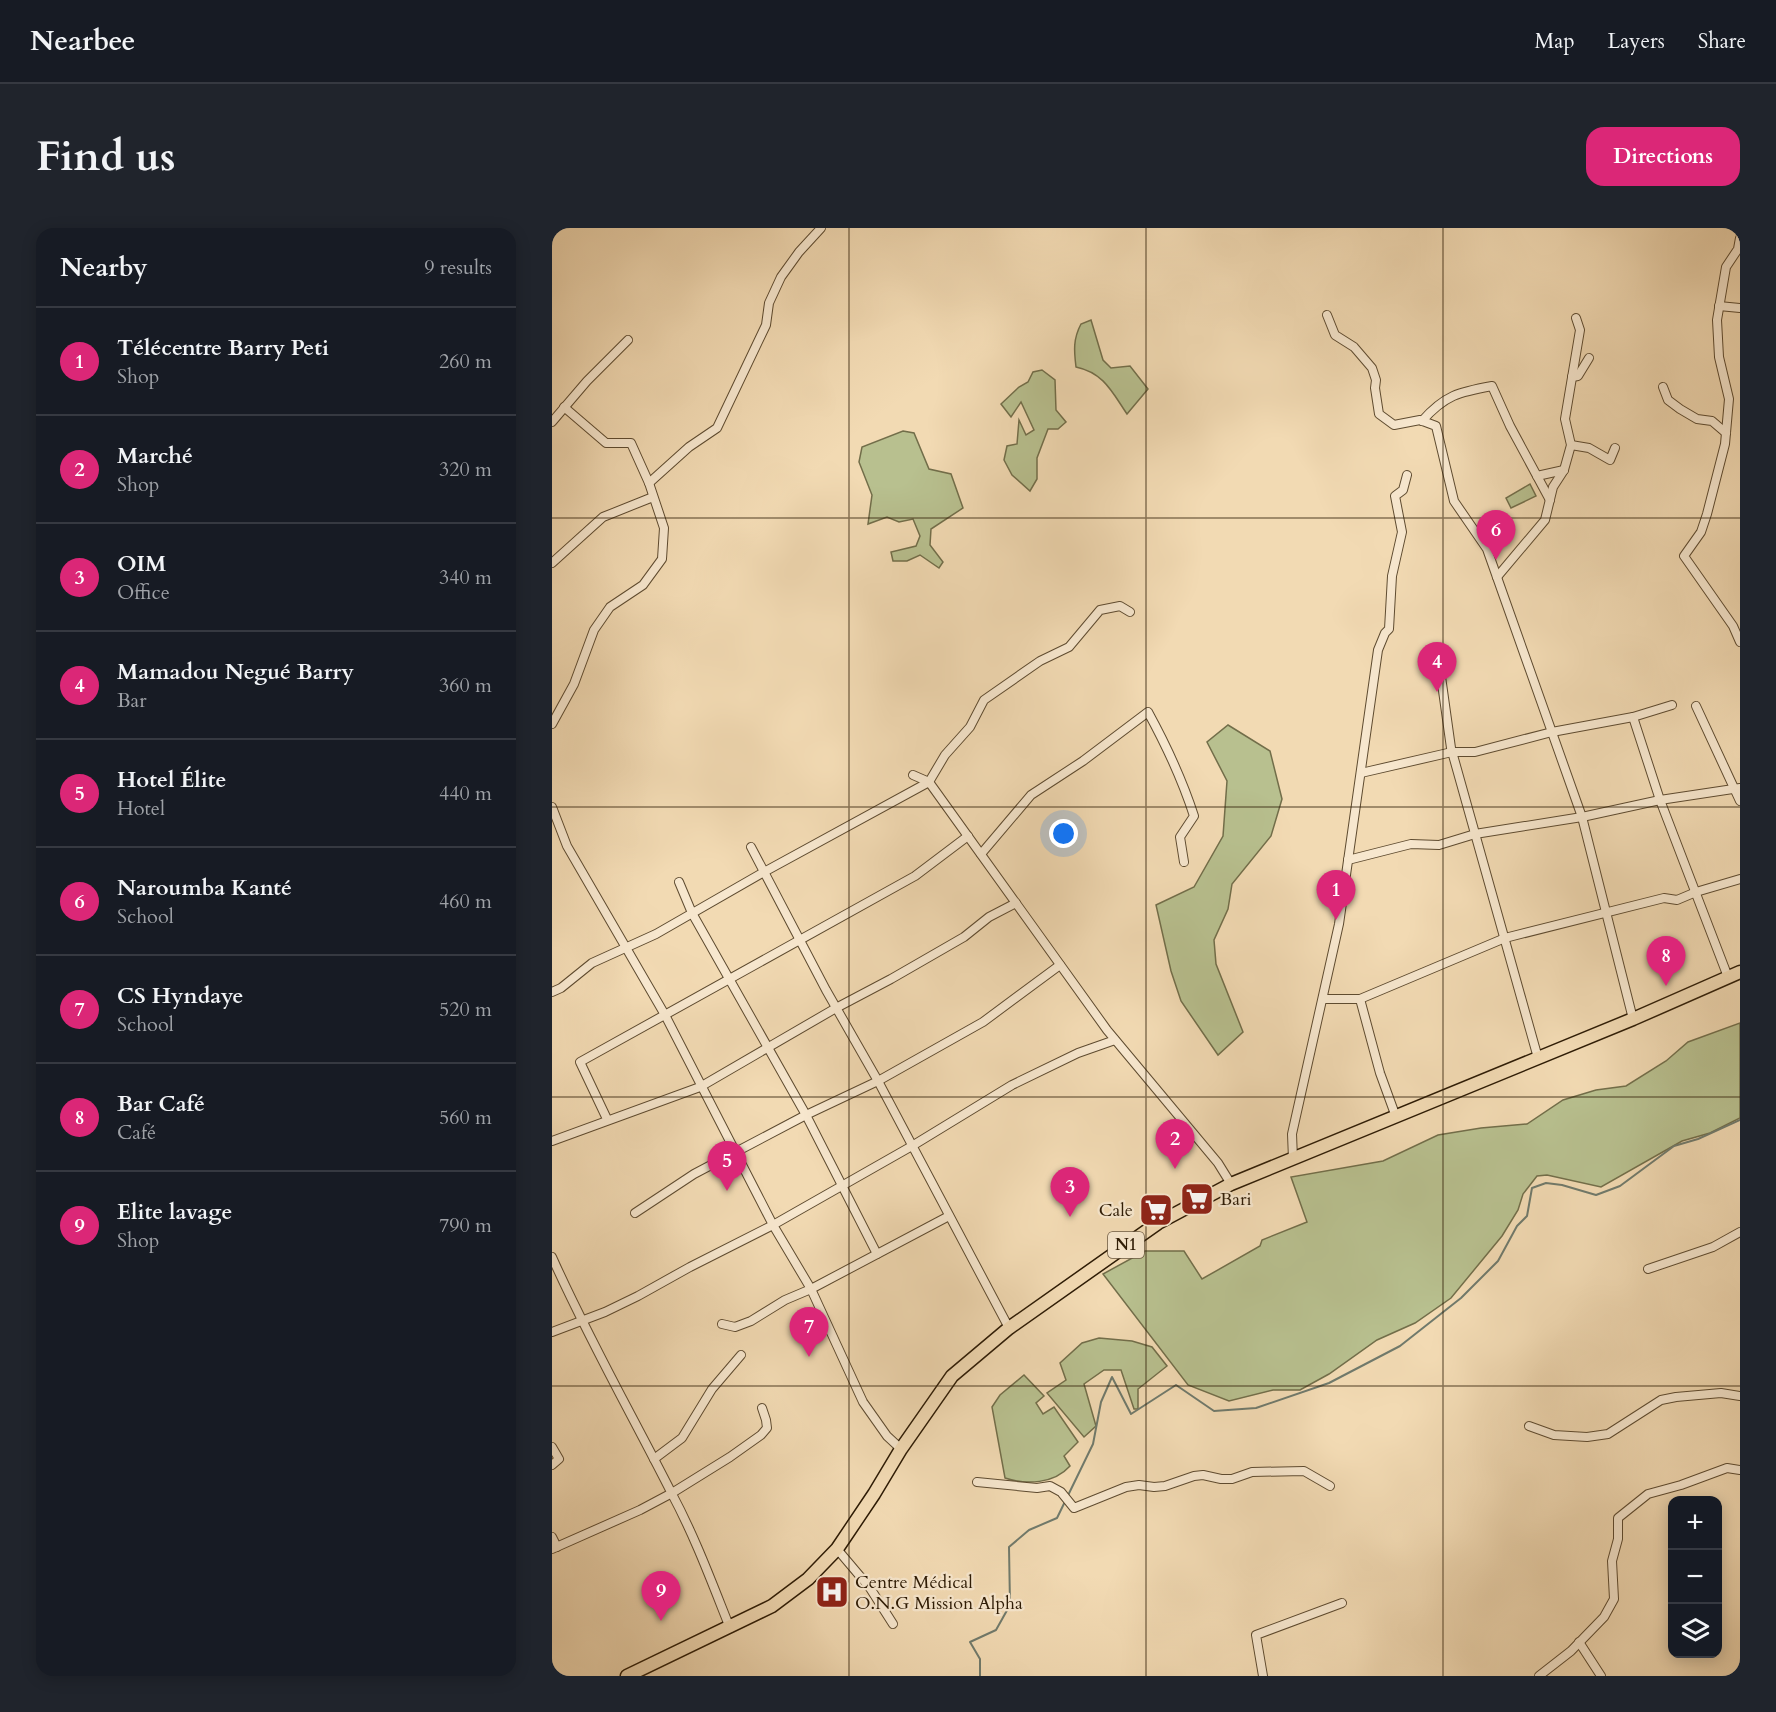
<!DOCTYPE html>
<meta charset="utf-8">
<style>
:root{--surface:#171b24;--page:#20242c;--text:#f1f3f6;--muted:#9ea1a6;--line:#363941;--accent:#db2777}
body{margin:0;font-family:Cardo,serif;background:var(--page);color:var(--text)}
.controls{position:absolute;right:18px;bottom:18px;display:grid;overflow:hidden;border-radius:12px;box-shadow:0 3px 15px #0003}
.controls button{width:54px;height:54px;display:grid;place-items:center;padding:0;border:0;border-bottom:2px solid var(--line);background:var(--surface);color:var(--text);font:30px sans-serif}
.you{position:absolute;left:512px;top:606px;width:21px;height:21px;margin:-15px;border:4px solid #fff;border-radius:50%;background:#1a73e8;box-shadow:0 0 0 9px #1a73e833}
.badge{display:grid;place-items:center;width:39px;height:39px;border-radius:50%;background:var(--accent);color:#fff;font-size:20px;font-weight:700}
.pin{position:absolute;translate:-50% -50px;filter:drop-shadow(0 2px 3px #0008)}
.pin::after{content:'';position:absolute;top:32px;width:21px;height:18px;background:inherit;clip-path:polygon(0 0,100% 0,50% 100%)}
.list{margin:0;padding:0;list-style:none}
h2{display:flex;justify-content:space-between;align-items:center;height:78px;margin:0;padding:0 24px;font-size:26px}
h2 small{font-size:20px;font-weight:400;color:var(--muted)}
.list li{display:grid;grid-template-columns:39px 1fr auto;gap:18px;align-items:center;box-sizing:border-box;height:108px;padding:0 24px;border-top:2px solid var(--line)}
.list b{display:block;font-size:22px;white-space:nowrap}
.list p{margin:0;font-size:20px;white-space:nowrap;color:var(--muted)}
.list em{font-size:20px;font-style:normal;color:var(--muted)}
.icon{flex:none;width:33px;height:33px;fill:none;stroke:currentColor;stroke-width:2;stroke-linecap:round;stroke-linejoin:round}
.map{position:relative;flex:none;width:1188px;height:1448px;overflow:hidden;border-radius:18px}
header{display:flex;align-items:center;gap:36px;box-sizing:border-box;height:84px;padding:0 30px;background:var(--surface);border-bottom:2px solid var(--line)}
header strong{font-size:28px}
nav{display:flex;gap:33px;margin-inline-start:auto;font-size:21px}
.intro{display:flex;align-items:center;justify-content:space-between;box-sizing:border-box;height:144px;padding:0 36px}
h1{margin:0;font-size:42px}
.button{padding:15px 27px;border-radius:18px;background:var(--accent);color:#fff;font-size:21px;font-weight:700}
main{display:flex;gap:36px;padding:0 36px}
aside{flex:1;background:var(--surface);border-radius:18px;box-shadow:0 3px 15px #0003}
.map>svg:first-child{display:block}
</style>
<header>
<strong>Nearbee</strong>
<nav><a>Map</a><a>Layers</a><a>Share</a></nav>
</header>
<div class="intro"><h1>Find us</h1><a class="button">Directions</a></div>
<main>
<aside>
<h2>Nearby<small>9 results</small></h2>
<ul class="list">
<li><span class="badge">1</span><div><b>Télécentre Barry Peti</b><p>Shop</p></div><em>260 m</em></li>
<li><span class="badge">2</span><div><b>Marché</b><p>Shop</p></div><em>320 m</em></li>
<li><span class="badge">3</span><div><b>OIM</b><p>Office</p></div><em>340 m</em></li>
<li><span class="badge">4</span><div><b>Mamadou Negué Barry</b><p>Bar</p></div><em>360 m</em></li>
<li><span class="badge">5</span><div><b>Hotel Élite</b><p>Hotel</p></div><em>440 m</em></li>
<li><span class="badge">6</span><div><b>Naroumba Kanté</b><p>School</p></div><em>460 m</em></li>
<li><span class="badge">7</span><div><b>CS Hyndaye</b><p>School</p></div><em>520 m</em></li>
<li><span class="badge">8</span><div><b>Bar Café</b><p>Café</p></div><em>560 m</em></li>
<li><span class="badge">9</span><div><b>Elite lavage</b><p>Shop</p></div><em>790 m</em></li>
</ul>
</aside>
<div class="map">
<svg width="1188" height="1448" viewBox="0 0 1188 1448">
<rect width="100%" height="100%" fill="#f2dab3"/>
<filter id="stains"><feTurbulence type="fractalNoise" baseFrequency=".00333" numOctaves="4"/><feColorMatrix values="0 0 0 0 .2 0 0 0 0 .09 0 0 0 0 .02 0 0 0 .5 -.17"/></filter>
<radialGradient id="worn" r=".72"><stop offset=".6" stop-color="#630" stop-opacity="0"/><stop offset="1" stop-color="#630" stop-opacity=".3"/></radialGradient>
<g fill="#b8c08f" stroke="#726e4a" stroke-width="1.5">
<path d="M 539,92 L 551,132 L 559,140 L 578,138 L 596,161 L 575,186 C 560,164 552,145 524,139 C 522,123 521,111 529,96 Z"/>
<path d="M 490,142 L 503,152 L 504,182 L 514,194 L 506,201 L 496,201 L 485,230 L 485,251 L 478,263 L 460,247 L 452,232 L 455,218 L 465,216 L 467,192 L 474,207 L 482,202 L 469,174 L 459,189 L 449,176 L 467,159 L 476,154 L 481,144 Z"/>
<path d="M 351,203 L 362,205 L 377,241 L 399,246 L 411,280 L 379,301 L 378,317 L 391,334 L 387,340 L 368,327 L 355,333 L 341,333 L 339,324 L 364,318 L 368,308 L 361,291 L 347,294 L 335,289 L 316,296 L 320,267 L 307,234 L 310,219 Z"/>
<path d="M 978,256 L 984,268 L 959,280 L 954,270 Z"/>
<path d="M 676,497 L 718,523 L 730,571 L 719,608 L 680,656 L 676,681 L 662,712 L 664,736 L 691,804 L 666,827 L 629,773 L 619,743 L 604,677 L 642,659 L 671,608 L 675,553 L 655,514 Z"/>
<path d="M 1188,795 L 1188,890 L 1158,905 L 1130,913 L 1049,959 L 995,947 L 985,948 L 971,966 L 966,982 L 950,1008 L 899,1070 L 863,1095 L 825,1112 L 777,1146 L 748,1162 L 721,1162 L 677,1173 L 636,1157 L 551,1046 L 593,1023 L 632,1023 L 650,1051 L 708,1018 L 710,1012 L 755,994 L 739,949 L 831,933 L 886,907 L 929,900 L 975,896 L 1011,872 L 1044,862 L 1074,858 L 1114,833 L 1136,814 Z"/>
<path d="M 547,1110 L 580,1113 L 600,1119 L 615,1138 L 586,1161 L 586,1181 L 582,1181 L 569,1142 L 552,1142 L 532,1156 L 544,1198 L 532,1209 L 495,1165 L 514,1152 L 508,1135 L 530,1115 Z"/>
<path d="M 472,1147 L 492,1168 L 484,1175 L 491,1186 L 502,1179 L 526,1214 L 512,1228 L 518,1238 C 502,1256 474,1257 453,1250 L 440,1179 L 448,1167 Z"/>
</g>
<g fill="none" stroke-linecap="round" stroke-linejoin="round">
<path stroke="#707a6c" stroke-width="2" d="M 428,1448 L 428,1431 L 418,1414 L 444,1402 L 458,1377 L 457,1319 L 477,1302 L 505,1290 L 541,1216 L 549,1174 L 560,1149 L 579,1186 L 624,1157 L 662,1183 L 704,1180 L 777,1155 L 848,1118 L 909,1070 L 946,1033 L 965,998 L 975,988 L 980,960 L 994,955 L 1010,957 L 1044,967 L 1068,958 L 1122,918 L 1146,911 L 1188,892"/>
<defs>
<g id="minor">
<path d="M 1188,10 L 1186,21 L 1174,39 L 1165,92 L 1167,129 L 1177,171 L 1173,216 L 1155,286 L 1149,304 L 1132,328 L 1181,398 L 1188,414"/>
<path d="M 1167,78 L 1188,80"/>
<path d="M 775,87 L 783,107 L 802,119 L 820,140 L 824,152 L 823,160 L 827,186 L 842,197 L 868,192 L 884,198 L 902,273 L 935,321 L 1030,589 L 1081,791"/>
<path d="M 1020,149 L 1026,148 L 1037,130"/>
<path d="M 1111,159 L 1116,172 L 1128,181 L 1145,191 L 1160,193 L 1174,205"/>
<path d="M 870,193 C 893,167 907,164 940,158 L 958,198 L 998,272"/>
<path d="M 0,194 L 35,153 L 76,112"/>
<path d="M 1019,217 L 1037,220 L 1058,232 L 1063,220"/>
<path d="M 985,248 L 1012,242"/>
<path d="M 97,255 L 137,219 L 165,200 L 214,97 L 217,75 L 229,49 L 247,24 L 269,0"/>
<path d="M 0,335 L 51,289 L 101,269"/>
<path d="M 945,349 L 993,292 L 1001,259 L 1012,242 L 1019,217 L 1013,191 L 1028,102 L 1024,90"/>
<path d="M 886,427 L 899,520 L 986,830"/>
<path d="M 1144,478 L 1188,573"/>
<path d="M 1081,489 L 1108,572 L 1176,749"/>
<path d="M 0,496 L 22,456 L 42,402 L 58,379 L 91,357 L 110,331 L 112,300 L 97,255 L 79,215 L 54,215 L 12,179"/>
<path d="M 809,545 L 900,524 L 923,524 L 1000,504 L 1081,489 L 1120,477"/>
<path d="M 361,547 L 377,554 L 555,802 L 666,935 L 679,956"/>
<path d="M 0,579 L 15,618 L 113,787 L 221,997 L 259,1061 L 311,1174 L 335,1208 L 349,1221"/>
<path d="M 199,619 L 274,762 L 326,853 L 457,1100"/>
<path d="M 429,626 L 479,567 L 531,533 L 596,484 C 614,517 630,551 642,588 L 628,609 L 632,634"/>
<path d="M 796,632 L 859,616 L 887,617 L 923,606 L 1030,589 L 1108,572 L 1188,560"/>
<path d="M 127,654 L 140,685 L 254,887 L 325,1026"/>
<path d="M 0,764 L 9,760 L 40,735 L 104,706 L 212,644 L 377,554 L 393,527 L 418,499 L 432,472 L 488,433 L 517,419 L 548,382 L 568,378 L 578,384"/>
<path d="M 771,771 L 808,771 L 953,710 L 1112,670 L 1125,672 L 1144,664 L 1188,651"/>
<path d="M 808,771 L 828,845 L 844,889"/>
<path d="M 55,891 L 28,834 L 363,648 L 416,608"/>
<path d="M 0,913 L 148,859 L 284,780 L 339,751 L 412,709 L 437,689 L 464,675"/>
<path d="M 741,931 L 740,906 L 787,696 L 826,422 L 833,405 L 837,401 L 840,348 L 850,304 L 843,268 L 851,262 L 855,247"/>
<path d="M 83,985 L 142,946 L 254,887 L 326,853 L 431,794 L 508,737"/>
<path d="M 0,1029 C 36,1110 80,1187 120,1266 C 143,1309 160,1355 178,1400"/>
<path d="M 1096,1041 L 1161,1019 L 1188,1004"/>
<path d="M 170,1096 L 183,1099 L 199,1093 L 233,1072 L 259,1061 L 397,988"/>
<path d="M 0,1104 L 53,1084 L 86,1068 L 138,1039 L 221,997 L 360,918 L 460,857 L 526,825 L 563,812"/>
<path d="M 977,1198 L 1002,1207 L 1035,1209 L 1056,1206 L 1109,1172 L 1124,1169 L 1169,1165 L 1188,1168"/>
<path d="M 0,1219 L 7,1231 L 0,1237"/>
<path d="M 102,1231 L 130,1210 L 160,1161 L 189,1127"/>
<path d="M 425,1254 L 485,1260 L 498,1258 L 509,1264 L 522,1280 L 574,1259 L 587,1257 L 602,1259 L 613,1258 L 642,1248 L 651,1247 L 669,1251 L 680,1251 L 700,1244 L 752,1243 L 778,1258"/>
<path d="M 0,1309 L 5,1319"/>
<path d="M 0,1321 L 88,1282 L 120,1265 L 178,1229 L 209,1207 L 215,1200 L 214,1192 L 210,1180"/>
<path d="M 285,1321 L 318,1360 L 341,1396"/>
<path d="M 1027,1414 L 1049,1448"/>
<path d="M 711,1448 L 704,1407 L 790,1375"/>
<path d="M 987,1448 L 1019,1423 L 1052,1389 L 1062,1371 L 1060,1333 L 1066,1311 L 1066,1290 L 1096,1266 L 1129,1257 L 1175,1240 L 1188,1242"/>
</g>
<path id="trunk" d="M 75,1448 L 220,1378 L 256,1351 L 285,1321 L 322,1266 L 349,1221 L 400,1148 L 457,1100 L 606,995 L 679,956 L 1081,791 L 1188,744"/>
</defs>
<use href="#minor" stroke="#5e4b30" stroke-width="10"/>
<use href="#trunk" stroke="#2d1b05" stroke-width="15"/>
<use href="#minor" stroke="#f7e7ce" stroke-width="8"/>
<use href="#trunk" stroke="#f2dab3" stroke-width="12"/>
</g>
<path fill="none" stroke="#2d1b05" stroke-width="1.5" stroke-opacity="0.55" d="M 297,0 L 297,1448M 594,0 L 594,1448M 891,0 L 891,1448M 0,290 L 1188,290M 0,579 L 1188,579M 0,869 L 1188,869M 0,1158 L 1188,1158"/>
<defs>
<symbol id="supermarket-square" viewBox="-11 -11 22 22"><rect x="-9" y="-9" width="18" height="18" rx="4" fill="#8f2418" stroke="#f7e7ce"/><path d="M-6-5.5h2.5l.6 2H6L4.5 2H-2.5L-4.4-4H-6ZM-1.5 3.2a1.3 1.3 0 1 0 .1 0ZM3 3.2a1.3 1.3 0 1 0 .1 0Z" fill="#fff"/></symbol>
<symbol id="hospital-square" viewBox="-11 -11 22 22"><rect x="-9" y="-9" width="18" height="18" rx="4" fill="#8f2418" stroke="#f7e7ce"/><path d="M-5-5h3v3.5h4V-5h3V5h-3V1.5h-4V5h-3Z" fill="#fff"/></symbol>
</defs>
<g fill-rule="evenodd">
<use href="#supermarket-square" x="626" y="952" width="38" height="38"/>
<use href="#supermarket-square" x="585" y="963" width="38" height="38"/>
<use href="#hospital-square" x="261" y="1345" width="38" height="38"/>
</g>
<g text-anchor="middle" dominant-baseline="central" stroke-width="4.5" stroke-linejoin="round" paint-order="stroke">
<rect fill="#f7e7ce" stroke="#6a5841" stroke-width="1.5" x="556" y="1004" width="36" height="26" rx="4.5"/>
<g font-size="16" font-weight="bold" fill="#2d1b05">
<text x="574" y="1017">N1</text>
</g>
<g font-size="18" fill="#2d1b05" stroke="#f7e7ce" text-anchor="start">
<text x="668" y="971">Bari</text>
<text x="581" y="982" text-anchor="end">Cale</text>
<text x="303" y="1354">Centre Médical<tspan x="303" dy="21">O.N.G Mission Alpha</tspan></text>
</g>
</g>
<rect width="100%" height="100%" filter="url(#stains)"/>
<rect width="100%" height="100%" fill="url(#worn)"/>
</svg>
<div class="controls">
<button>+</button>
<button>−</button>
<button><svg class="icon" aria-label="layers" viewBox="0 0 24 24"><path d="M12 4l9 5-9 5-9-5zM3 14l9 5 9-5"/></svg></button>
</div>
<div class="you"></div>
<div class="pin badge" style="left:784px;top:692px">1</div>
<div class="pin badge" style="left:623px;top:941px">2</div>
<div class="pin badge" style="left:518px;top:989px">3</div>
<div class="pin badge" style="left:885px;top:464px">4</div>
<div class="pin badge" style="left:175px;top:963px">5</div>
<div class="pin badge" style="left:944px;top:332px">6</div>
<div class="pin badge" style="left:257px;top:1129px">7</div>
<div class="pin badge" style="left:1114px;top:758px">8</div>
<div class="pin badge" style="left:109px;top:1393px">9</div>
</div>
</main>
